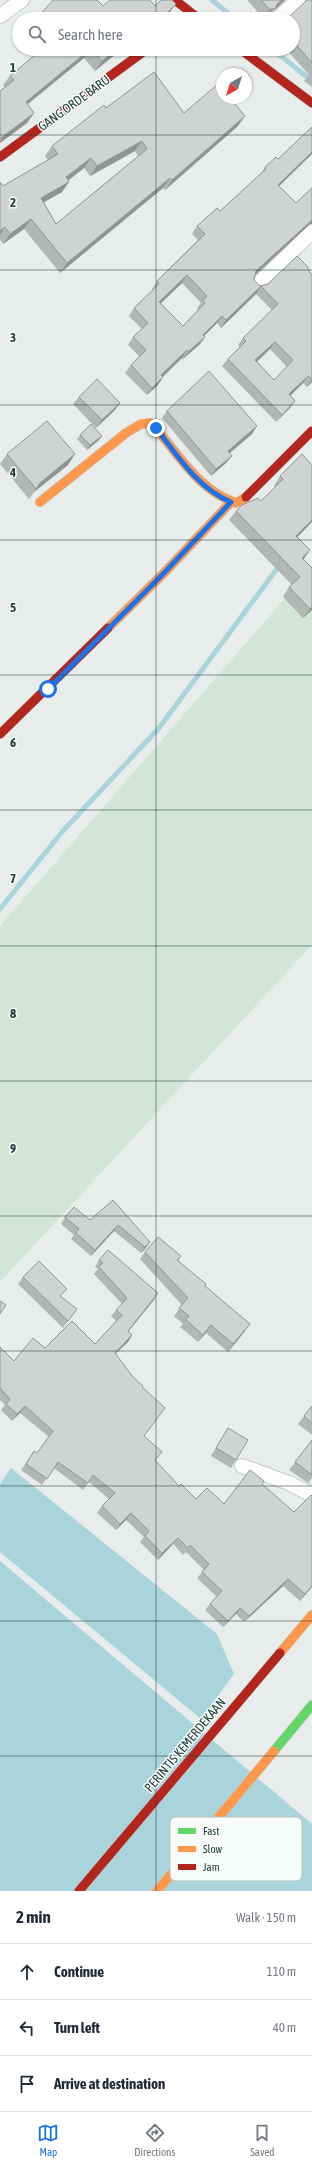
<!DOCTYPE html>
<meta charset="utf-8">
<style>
:root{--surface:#fff;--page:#f2f2f3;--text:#1f2937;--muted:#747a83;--line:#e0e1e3;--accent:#1a73e8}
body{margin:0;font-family:"Asap Condensed",sans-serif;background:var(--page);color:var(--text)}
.compass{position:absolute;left:216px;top:68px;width:36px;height:36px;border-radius:50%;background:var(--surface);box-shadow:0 1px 3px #0004;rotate:219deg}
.stop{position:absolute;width:12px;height:12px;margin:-9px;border:3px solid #1a73e8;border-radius:50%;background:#fff}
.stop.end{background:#1a73e8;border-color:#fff;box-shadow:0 1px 4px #0008}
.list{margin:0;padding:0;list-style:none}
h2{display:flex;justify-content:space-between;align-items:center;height:52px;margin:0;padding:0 16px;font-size:17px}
h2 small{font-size:13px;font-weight:400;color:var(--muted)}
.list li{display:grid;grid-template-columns:26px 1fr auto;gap:12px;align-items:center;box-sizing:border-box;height:56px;padding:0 16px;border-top:1px solid var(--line)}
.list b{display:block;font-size:15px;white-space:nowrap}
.list em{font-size:13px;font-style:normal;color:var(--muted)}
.icon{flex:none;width:22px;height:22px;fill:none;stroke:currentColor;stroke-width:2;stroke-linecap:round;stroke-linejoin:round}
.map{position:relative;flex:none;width:312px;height:1891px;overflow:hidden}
.search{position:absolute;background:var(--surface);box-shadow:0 1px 3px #0004;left:12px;right:12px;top:12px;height:44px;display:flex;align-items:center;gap:10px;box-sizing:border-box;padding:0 14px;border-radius:22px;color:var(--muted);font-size:15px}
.sheet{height:220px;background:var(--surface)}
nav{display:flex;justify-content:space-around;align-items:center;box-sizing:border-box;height:56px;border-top:1px solid var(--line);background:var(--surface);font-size:11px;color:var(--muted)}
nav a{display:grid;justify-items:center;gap:2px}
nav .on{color:var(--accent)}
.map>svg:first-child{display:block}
</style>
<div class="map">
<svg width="312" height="1891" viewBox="0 0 312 1891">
<rect width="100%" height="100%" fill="#e8edeb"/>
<path fill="#d1e6d8" d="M 312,567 L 312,945 L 0,1282 L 0,926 Z"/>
<g fill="#a9d4db">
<path d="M 11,1468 L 217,1634 L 234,1674 L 201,1719 L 0,1552 L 0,1484 Z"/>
<path d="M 0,1561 L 312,1824 L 312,1891 L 0,1891 Z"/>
</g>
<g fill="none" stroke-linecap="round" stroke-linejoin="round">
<g stroke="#a9d4db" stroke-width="5">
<path d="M 212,0 L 235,19"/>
<path d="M 272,49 L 312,81"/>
<path d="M 0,909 L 62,832 L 159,728 L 276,570"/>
</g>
<defs>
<g id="street">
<path d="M 0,16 L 22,0"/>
<path d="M 277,19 L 298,0"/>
<path d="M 257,285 L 312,232"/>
<path d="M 242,1466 L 289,1483 L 312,1495"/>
</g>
<path id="fast" d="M 274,1751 L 312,1705"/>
<g id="slow">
<path d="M 40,502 L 126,433 L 141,424 L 151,423 C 178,452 196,489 236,503 L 246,497"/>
<path d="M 108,628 L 164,573 L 231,502"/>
<path d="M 280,1653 L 312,1615"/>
<path d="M 157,1891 L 274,1751"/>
</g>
<g id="jam">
<path d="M 175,0 L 199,19"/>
<path d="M 240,49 L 312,103"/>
<path d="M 0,157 L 147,49"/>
<path d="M 246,497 L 312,431"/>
<path d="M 0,734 L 108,628"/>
<path d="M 79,1891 L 280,1653"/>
</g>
</defs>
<use href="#street" stroke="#c5cac8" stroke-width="16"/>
<use href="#fast" stroke="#c3cbc8" stroke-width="10"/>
<use href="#slow" stroke="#c3cbc8" stroke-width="10"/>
<use href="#jam" stroke="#c3cbc8" stroke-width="10"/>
<use href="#street" stroke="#fcfcfc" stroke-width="14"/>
<use href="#fast" stroke="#63d668" stroke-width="9"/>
<use href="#slow" stroke="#ff974d" stroke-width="9"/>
<use href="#jam" stroke="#b3261e" stroke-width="9"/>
</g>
<g fill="#b2b6b5" fill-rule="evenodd">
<path d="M 247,0 L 285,0 L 275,9 L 269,19 L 267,17 L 264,19 Z"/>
<path d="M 306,0 L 312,0 L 312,87 L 304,81 L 309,75 L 286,49 L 293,49 L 293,19 L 282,19 L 289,17 L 306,1 Z"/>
<path d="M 42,49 L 122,49 L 95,71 L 84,58 L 28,104 L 34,113 L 27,123 L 0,143 L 0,91 L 5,87 L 3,85 L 10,76 Z"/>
<path d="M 106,108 L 184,113 L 238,126 L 165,190 L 163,188 L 60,273 L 24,229 L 3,244 L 0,240 L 0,182 L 3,186 L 48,160 L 45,156 L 52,146 ZM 135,151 L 138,156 L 56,224 L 44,202 L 62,192 L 68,181 L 84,168 L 90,176 Z"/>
<path d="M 312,127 L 312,154 L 279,186 L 296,203 L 312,188 L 312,224 L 310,224 L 255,275 L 254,280 L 260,286 L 268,284 L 297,256 L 312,382 L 307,387 L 303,383 L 290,396 L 290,408 L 276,422 L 222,366 L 228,359 L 240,347 L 238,345 L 243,338 L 272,310 L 256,294 L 221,328 L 217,323 L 204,336 L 205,337 L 200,344 L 183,359 L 182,358 L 163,377 L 158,385 L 147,395 L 125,373 L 131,365 L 139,356 L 128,345 L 133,337 L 142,329 L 129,316 L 134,308 L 153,290 L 152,289 L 157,281 L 198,240 L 192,234 L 197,226 L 220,211 L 260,175 L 265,167 L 278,159 ZM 182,283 L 201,303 L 197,308 L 199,310 L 183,326 L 161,303 ZM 270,349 L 287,367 L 274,380 L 257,362 Z"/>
<path d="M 79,397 L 120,403 L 115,410 L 96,428 L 73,404 Z"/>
<path d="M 167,411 L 252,434 L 229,453 L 232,456 L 226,463 L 211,476 L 162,418 Z"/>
<path d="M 80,435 L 99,440 L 87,450 L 77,439 Z"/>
<path d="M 7,454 L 75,454 L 68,465 L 34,492 L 29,499 L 0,464 Z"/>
<path d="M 302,454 L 297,537 L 303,560 L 312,610 L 303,618 L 283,597 L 289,587 L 292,585 L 229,520 L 236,511 L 261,501 L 275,487 L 274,486 L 280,476 Z"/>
<path d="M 113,1200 L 146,1248 L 141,1253 L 114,1231 L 91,1256 L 71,1239 L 74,1235 L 61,1224 L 65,1217 L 90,1220 Z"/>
<path d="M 145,1252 L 181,1256 L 178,1260 L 205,1286 L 245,1331 L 228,1352 L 206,1333 L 198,1342 L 180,1327 L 183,1324 L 174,1316 L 182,1305 L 140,1259 Z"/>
<path d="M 99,1260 L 158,1293 L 128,1331 L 132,1335 L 128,1342 L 115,1354 L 142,1388 L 144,1437 L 157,1458 L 155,1461 L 179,1486 L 196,1499 L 224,1504 L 262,1484 L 312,1587 L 300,1601 L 283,1586 L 244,1622 L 236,1614 L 223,1627 L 205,1610 L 210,1604 L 217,1597 L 197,1578 L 204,1570 L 186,1552 L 183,1555 L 173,1544 L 158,1560 L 140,1542 L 144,1537 L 126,1520 L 116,1530 L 97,1513 L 102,1506 L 109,1499 L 89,1482 L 83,1490 L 54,1468 L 42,1485 L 21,1470 L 34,1451 L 37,1453 L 49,1437 L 20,1413 L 12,1421 L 1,1410 L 5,1405 L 0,1400 L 0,1347 L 14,1361 L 45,1348 L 95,1344 L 116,1321 L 111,1316 L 122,1304 L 94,1274 L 98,1269 L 95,1267 Z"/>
<path d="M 23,1277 L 61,1297 L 77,1309 L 63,1328 L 18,1284 Z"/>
<path d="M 312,1406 L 312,1435 L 298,1424 Z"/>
<path d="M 228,1428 L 236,1460 L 231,1468 L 211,1456 L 223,1436 Z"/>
<path d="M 312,1440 L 312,1478 L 308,1483 L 289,1470 Z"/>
</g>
<g fill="#919493">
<path d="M 282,0 L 285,0 L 275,10 L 277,4 Z"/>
<path d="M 176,4 L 169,13 L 164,19 L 165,15 Z"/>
<path d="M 273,8 L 267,17 L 264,19 L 270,10 Z"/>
<path d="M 91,49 L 84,58 L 19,111 L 26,102 Z"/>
<path d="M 117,49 L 122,49 L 95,71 L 102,61 Z"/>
<path d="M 34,113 L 27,123 L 0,143 L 1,138 Z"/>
<path d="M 245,116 L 238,126 L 165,190 L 172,180 Z"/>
<path d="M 142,141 L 135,151 L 90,176 L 97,166 Z"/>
<path d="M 312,152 L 312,154 L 273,192 L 278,185 Z"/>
<path d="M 91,158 L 84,168 L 59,187 L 66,177 Z"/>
<path d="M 170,178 L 163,188 L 60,273 L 67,263 Z"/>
<path d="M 69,182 L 62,192 L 34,208 L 41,198 Z"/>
<path d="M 31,219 L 24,229 L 3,244 L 10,234 Z"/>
<path d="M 312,220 L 312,224 L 310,224 L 251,279 L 256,271 Z"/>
<path d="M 5,227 L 0,235 L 0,231 Z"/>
<path d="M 187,275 L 182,283 L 154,310 L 159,302 Z"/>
<path d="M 261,286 L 256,294 L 221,328 L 226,320 Z"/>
<path d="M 222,316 L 217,323 L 198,342 L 203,335 Z"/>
<path d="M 205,337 L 200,344 L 183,359 L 188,352 Z"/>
<path d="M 275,342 L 270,349 L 250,368 L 255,360 Z"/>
<path d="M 187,350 L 182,358 L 156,383 L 161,375 Z"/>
<path d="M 308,376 L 303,383 L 284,402 L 289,394 Z"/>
<path d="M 163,377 L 158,385 L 147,395 L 152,388 Z"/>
<path d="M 312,379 L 312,382 L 307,387 Z"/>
<path d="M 295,401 L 290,408 L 276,422 L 282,415 Z"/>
<path d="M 120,403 L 115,410 L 96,428 L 102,420 Z"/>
<path d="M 257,426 L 252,434 L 223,459 L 228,451 Z"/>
<path d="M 102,436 L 99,440 L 87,450 L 90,445 Z"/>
<path d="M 75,454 L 68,465 L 34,492 L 40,483 Z"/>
<path d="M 232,456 L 226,463 L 211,476 L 216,469 Z"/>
<path d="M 312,520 L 312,522 L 289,546 L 296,536 Z"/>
<path d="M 310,550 L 303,560 L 302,558 Z"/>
<path d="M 312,607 L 312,610 L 303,618 L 310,609 Z"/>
<path d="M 118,1225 L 114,1231 L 91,1256 L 95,1250 Z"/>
<path d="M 150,1242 L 146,1248 L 141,1253 L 145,1247 Z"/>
<path d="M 158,1293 L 154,1300 L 123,1338 L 128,1331 Z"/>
<path d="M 250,1324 L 245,1331 L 228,1352 L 233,1344 Z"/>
<path d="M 211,1325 L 206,1333 L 198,1342 L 203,1335 Z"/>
<path d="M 132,1335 L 128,1342 L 110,1359 L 115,1353 Z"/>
<path d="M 25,1406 L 20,1413 L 12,1421 L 17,1414 Z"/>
<path d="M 131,1513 L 126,1520 L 116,1530 L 120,1524 Z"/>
<path d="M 178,1538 L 173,1544 L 158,1560 L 162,1553 Z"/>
<path d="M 288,1579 L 283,1586 L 244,1622 L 249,1616 Z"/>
<path d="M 312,1586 L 312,1587 L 300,1601 L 305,1594 Z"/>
<path d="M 240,1608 L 236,1614 L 223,1627 L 228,1621 Z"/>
</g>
<g fill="#cfd4d2" stroke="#919493" fill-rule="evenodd">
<path d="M 53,0 L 97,0 L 103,6 L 110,0 L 150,0 L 155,6 L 161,0 L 172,0 L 176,4 L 165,15 L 168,19 L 40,19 L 38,17 Z"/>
<path d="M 261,0 L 282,0 L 277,4 L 275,10 L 273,8 L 270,10 Z"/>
<path d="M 307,0 L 312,0 L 312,63 L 293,41 L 293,37 L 296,35 L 293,31 L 293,19 L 282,18 L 289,17 Z"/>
<path d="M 42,49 L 90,49 L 26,102 L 34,113 L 1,138 L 0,137 L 0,91 L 14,80 L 10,76 Z"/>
<path d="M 92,49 L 117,49 L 102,61 Z"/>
<path d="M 154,72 L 184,113 L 218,84 L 222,89 L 222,98 L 230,98 L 245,116 L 172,180 L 170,178 L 67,263 L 31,219 L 10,234 L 5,227 L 0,231 L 0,182 L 3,186 L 58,154 L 52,146 L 104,105 L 106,108 ZM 142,141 L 147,149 L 56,224 L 41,198 L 69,182 L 66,177 L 91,158 L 97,166 Z"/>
<path d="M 312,127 L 312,152 L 278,185 L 296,203 L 312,188 L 312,220 L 256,271 L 254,280 L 260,286 L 268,284 L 297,256 L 307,266 L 310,273 L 312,274 L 312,379 L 308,376 L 289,394 L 295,401 L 282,415 L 228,359 L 246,341 L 243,338 L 278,304 L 261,286 L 226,320 L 222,316 L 203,335 L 205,337 L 188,352 L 187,350 L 161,375 L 163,377 L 152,388 L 131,365 L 146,350 L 133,337 L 148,323 L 134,308 L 159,284 L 157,281 L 205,234 L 197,226 L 217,208 L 220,211 L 266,169 L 265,167 L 276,157 L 278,159 ZM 187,275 L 207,296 L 203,300 L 205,303 L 183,326 L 159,302 ZM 275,342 L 293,360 L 274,380 L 255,360 Z"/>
<path d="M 209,371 L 257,426 L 228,451 L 232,456 L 216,469 L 167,411 Z"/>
<path d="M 97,379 L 120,403 L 102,420 L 79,397 Z"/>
<path d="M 47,421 L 75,454 L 40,483 L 36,489 L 7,454 Z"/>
<path d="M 91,424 L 102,436 L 90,445 L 80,435 Z"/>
<path d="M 302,454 L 312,465 L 312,520 L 296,536 L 310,550 L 302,558 L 312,568 L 312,607 L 310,609 L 289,587 L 300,577 L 236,511 L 242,505 L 258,498 L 261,501 L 283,479 L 280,476 Z"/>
<path d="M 113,1200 L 150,1242 L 145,1247 L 118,1225 L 95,1250 L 76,1233 L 79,1229 L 65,1217 L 74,1207 L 90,1220 Z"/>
<path d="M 158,1237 L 181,1256 L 177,1260 L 206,1284 L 205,1286 L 250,1324 L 233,1344 L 211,1325 L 203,1335 L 186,1320 L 189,1316 L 179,1308 L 188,1298 L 145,1252 Z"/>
<path d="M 108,1250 L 158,1293 L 128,1331 L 132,1335 L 115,1353 L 133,1377 L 143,1386 L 142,1387 L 165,1408 L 144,1436 L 162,1452 L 155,1460 L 179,1486 L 181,1484 L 196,1499 L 207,1488 L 224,1504 L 250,1470 L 264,1481 L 262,1484 L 294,1512 L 311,1495 L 312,1496 L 312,1586 L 305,1594 L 288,1579 L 249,1616 L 240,1608 L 228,1621 L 210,1604 L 222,1591 L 202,1572 L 209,1564 L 190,1545 L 188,1548 L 178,1538 L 162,1553 L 145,1536 L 149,1531 L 131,1513 L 120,1524 L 102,1506 L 115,1493 L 93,1475 L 88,1483 L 58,1462 L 47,1479 L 26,1464 L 34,1451 L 37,1453 L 53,1431 L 25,1406 L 17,1414 L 6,1404 L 10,1399 L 0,1388 L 0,1347 L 14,1361 L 33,1338 L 45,1348 L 72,1321 L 95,1344 L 122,1315 L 116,1310 L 127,1298 L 99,1267 L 103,1263 L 99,1260 Z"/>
<path d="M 39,1261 L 67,1289 L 60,1296 L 77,1309 L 68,1321 L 23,1277 Z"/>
<path d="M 0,1301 L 6,1305 L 0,1314 Z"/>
<path d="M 312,1406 L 312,1423 L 304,1416 Z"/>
<path d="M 228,1428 L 248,1440 L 236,1460 L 216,1448 Z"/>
<path d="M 312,1440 L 312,1475 L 295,1462 Z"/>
</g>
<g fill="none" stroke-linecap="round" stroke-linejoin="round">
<path stroke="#1a73e8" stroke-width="5" d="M 48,689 L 164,573 L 231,502 C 198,489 177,455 156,428"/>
</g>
<path fill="none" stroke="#24423a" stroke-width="1" stroke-opacity="0.55" d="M 156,0 L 156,19M 156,49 L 156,1891M 0,135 L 312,135M 0,270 L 312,270M 0,405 L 312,405M 0,540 L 312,540M 0,675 L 312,675M 0,810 L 312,810M 0,946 L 312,946M 0,1081 L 312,1081M 0,1216 L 312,1216M 0,1351 L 312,1351M 0,1486 L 312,1486M 0,1621 L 312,1621M 0,1756 L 312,1756"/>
<g text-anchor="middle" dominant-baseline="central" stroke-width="3" stroke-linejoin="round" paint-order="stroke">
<g font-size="13" fill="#24423a" stroke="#f7fbf9">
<text transform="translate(74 103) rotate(-36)">GANG ORDE BARU</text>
<text transform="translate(185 1745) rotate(-50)">PERINTIS KEMERDEKAAN</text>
</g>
</g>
<rect x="170" y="1817" width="132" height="64" rx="6" fill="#f7fbf9" stroke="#b8c4c0" stroke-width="1"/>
<rect x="178" y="1828" width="18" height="6" fill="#63d668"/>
<rect x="178" y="1846" width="18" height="6" fill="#ff974d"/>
<rect x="178" y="1864" width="18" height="6" fill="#b3261e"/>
<g font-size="11" fill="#24423a">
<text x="203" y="1835">Fast</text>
<text x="203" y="1853">Slow</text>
<text x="203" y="1871">Jam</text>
</g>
<g font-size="13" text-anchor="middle" font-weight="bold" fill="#24423a" stroke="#f7fbf9" stroke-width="3" stroke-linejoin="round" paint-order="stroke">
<text x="13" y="72">1</text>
<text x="13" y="207">2</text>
<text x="13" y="342">3</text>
<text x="13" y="477">4</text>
<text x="13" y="612">5</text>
<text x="13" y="747">6</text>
<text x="13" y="883">7</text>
<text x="13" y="1018">8</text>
<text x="13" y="1153">9</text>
</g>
</svg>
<svg class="compass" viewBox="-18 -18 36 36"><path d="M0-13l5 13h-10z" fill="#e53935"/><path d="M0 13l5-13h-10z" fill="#747a83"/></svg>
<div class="stop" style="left:48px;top:689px"></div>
<div class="stop end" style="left:156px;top:428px"></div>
<div class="search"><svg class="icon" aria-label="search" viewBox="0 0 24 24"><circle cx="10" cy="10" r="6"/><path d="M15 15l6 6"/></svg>Search here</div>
</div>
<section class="sheet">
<h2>2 min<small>Walk · 150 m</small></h2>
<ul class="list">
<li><svg class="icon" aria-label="ahead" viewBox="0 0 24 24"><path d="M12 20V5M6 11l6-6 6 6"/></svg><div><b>Continue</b></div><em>110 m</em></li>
<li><svg class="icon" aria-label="left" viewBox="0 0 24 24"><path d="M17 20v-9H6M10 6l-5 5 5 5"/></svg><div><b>Turn left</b></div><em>40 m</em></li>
<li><svg class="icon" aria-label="arrive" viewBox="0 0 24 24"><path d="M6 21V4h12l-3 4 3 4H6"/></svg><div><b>Arrive at destination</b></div></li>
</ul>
</section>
<nav>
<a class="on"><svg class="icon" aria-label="map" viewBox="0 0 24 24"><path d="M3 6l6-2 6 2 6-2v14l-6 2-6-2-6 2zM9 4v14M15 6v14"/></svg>Map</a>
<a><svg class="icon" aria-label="directions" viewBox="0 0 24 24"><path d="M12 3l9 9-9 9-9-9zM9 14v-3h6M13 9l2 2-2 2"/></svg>Directions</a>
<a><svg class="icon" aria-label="saved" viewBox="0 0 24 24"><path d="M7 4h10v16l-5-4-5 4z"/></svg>Saved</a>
</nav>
